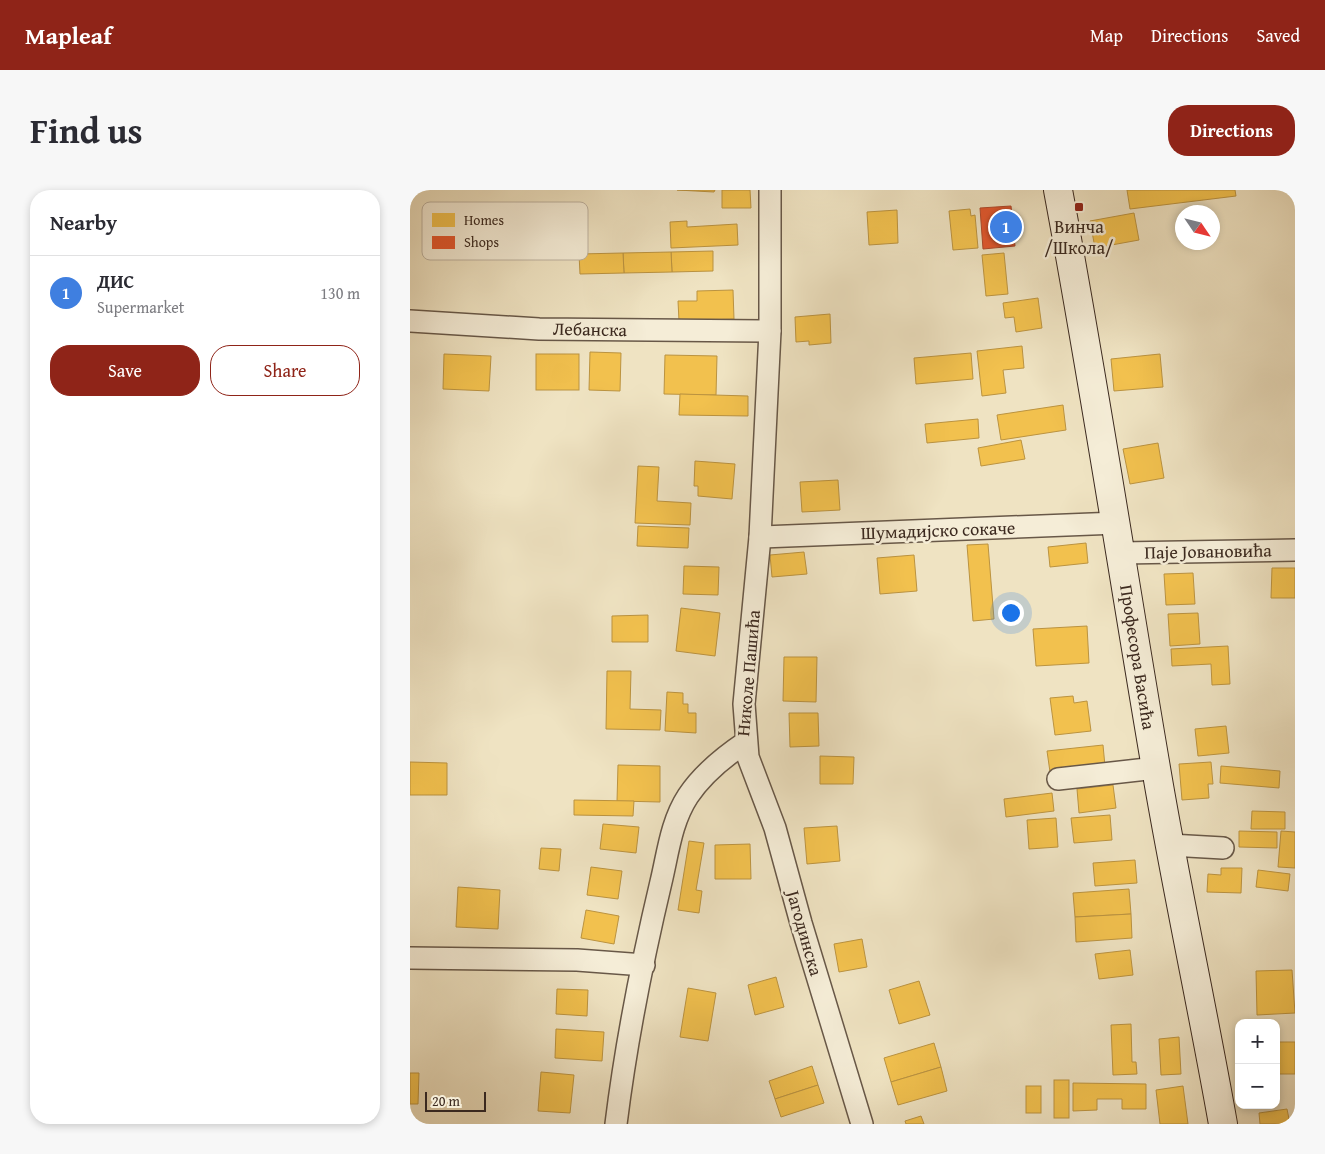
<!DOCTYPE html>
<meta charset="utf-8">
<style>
:root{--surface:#fff;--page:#f7f7f7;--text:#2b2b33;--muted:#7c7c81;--line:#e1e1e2;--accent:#8f2418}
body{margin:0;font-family:"Gentium Book Plus",serif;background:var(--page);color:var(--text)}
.controls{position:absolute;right:15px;bottom:15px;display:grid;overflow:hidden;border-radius:10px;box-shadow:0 2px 8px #0003}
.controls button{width:45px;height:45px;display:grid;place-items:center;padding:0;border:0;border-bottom:1px solid var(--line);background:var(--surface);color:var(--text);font:25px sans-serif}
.compass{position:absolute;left:765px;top:15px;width:45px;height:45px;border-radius:50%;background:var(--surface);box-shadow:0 2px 8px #0003;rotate:125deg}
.scale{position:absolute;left:15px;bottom:12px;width:61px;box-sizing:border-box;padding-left:5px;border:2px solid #3b291f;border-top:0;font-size:14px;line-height:18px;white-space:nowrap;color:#3b291f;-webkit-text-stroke:4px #f5edd7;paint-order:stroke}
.you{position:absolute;left:600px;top:422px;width:18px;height:18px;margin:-12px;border:4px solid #fff;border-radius:50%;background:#1a73e8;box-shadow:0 0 0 8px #1a73e833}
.badge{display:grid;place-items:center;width:32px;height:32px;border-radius:50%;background:var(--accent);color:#fff;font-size:16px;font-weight:700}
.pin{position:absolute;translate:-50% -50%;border:2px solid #fff;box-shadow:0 1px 5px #0006}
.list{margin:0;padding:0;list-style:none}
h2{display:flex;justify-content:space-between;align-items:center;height:65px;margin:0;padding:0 20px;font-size:21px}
h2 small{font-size:16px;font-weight:400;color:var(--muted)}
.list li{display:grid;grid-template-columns:32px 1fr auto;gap:15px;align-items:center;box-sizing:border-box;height:75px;padding:0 20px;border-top:1px solid var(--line)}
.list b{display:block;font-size:19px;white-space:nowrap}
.list p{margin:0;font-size:16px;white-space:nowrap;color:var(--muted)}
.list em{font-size:16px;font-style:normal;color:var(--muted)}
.actions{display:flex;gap:10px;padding:15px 20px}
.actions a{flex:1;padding:11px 0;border:1px solid var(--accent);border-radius:20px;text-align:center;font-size:18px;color:var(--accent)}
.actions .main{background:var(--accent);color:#fff}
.map{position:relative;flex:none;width:885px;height:934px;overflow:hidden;border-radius:20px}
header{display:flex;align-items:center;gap:30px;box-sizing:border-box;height:70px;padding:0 25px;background:var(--accent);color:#fff}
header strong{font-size:24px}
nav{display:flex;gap:28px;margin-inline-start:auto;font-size:18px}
.intro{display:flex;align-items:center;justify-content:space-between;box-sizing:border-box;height:120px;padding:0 30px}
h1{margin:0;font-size:35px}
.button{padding:12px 22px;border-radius:20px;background:var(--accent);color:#fff;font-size:18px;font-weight:700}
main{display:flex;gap:30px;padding:0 30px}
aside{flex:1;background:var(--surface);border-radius:20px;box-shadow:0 2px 8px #0003}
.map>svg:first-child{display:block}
</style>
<header>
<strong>Mapleaf</strong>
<nav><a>Map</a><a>Directions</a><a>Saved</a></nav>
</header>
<div class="intro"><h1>Find us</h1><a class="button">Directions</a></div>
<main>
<aside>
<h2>Nearby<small></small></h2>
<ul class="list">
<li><span class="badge" style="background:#3f7fe0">1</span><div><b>ДИС</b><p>Supermarket</p></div><em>130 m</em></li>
</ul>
<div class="actions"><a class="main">Save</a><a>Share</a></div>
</aside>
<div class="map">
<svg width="885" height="934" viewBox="0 0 885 934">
<rect width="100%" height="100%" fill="#efe3c2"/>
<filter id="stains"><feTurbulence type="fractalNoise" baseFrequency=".004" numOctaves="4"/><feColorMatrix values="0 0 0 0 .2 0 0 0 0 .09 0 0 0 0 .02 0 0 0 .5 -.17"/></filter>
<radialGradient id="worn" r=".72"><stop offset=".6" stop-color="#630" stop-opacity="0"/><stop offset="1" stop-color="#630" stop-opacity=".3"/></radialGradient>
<g fill="#f2c14e" stroke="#bb9340">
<path d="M 267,0 L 305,0 L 304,2 Z"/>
<path d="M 312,0 L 340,0 L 341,18 L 312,18 Z"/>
<path d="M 717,0 L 825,0 L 826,6 L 720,19 Z"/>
<path d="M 560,19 L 561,26 L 565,25 L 568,58 L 543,60 L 539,21 Z"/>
<path d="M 487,20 L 488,53 L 459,55 L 457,22 Z"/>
<path d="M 724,23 L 729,50 L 685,58 L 680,31 Z"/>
<path d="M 277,31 L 277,37 L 327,34 L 328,55 L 261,58 L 260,32 Z"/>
<path d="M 303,61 L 303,81 L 262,82 L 261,62 Z"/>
<path d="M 261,62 L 262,82 L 214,83 L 213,63 Z"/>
<path d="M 213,63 L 214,83 L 170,84 L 169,64 Z"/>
<path d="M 594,63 L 598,104 L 576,106 L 572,65 Z"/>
<path d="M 323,100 L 324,129 L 269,131 L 268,111 L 287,111 L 287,101 Z"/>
<path d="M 628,108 L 632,138 L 606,142 L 604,127 L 595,128 L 593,113 Z"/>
<path d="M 420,124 L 421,153 L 399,155 L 399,151 L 386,152 L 385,127 Z"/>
<path d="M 612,156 L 614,178 L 593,180 L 596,203 L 572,206 L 567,161 Z"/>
<path d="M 180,162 L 211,163 L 210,201 L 179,200 Z"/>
<path d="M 561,163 L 563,189 L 506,194 L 504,168 Z"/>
<path d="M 34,164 L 81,166 L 79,201 L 33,199 Z"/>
<rect x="126" y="164" width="43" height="36"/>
<path d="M 750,164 L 753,197 L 704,201 L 701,169 Z"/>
<path d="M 255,165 L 307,166 L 306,205 L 254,204 Z"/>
<path d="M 270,204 L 338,206 L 338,226 L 269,225 Z"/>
<path d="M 653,215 L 656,240 L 591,250 L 587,225 Z"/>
<path d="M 568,229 L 569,248 L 517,253 L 515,234 Z"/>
<path d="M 611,250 L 615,269 L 571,276 L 568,258 Z"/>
<path d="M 748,253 L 754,288 L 720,294 L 713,259 Z"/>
<path d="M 285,271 L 325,274 L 322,309 L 288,306 L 288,296 L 284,296 Z"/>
<path d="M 228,276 L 249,277 L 247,311 L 281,313 L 280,335 L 225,333 Z"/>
<path d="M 428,290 L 430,320 L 392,322 L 390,292 Z"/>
<path d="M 228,336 L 279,338 L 278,358 L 227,356 Z"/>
<path d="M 676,353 L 678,373 L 640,377 L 638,357 Z"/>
<path d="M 578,354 L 584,429 L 563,431 L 557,355 Z"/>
<path d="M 394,362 L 397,384 L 362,387 L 360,365 Z"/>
<path d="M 504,365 L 507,401 L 470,404 L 467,368 Z"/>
<path d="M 274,376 L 309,377 L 308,405 L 273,404 Z"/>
<path d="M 862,378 L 885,378 L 885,408 L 861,408 Z"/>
<path d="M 783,383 L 785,414 L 756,415 L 754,384 Z"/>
<path d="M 271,418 L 310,423 L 305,466 L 266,461 Z"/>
<path d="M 788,423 L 790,454 L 760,456 L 758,424 Z"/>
<path d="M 238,425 L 238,452 L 202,452 L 202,426 Z"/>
<path d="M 677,436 L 679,473 L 626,476 L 623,439 Z"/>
<path d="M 818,456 L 820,494 L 802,495 L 801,474 L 762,476 L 761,459 Z"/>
<path d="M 374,467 L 407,467 L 406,512 L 373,511 Z"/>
<path d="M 197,481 L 221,481 L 220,519 L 251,520 L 250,540 L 196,539 Z"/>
<path d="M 257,502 L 273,503 L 273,514 L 278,514 L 278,523 L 286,523 L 286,543 L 255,541 Z"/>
<path d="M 663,506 L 664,513 L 677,511 L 681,541 L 645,545 L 640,508 Z"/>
<path d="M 379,523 L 408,523 L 409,556 L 380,557 Z"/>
<path d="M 816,536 L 819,563 L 788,566 L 785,539 Z"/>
<path d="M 693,555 L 695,576 L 640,582 L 637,561 Z"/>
<path d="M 410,566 L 444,567 L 443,594 L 410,594 Z"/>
<path d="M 0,572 L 37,573 L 37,605 L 0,605 Z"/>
<path d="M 801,572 L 803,594 L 798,594 L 799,608 L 772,610 L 769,574 Z"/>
<path d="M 208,575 L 250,576 L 250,612 L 207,611 Z"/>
<path d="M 811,576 L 870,581 L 869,598 L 810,593 Z"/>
<path d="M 703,595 L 706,618 L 669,623 L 667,599 Z"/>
<path d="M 642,603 L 644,621 L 596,627 L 594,609 Z"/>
<path d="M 164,610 L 224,611 L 223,626 L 164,625 Z"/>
<path d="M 842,621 L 875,622 L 875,639 L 841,639 Z"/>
<path d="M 700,625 L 702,650 L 664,653 L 661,628 Z"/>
<path d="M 646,628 L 648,657 L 619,659 L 617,630 Z"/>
<path d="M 193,634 L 229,637 L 226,663 L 190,659 Z"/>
<path d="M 427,636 L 430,671 L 397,674 L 394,638 Z"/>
<path d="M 829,641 L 867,642 L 867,658 L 829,657 Z"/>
<path d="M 871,641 L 885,642 L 885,678 L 868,677 Z"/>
<path d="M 279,651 L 294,653 L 286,700 L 292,701 L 289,723 L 268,720 Z"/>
<path d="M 340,654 L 341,689 L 305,689 L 305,655 Z"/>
<path d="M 131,658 L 151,659 L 149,681 L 129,679 Z"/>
<path d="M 725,670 L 727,693 L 685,696 L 683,673 Z"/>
<path d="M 181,677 L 212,681 L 208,709 L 177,705 Z"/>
<path d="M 811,678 L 832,678 L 831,703 L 797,702 L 798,684 L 811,685 Z"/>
<path d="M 848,680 L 880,684 L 878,701 L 846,697 Z"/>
<path d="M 48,697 L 90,700 L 88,739 L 46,737 Z"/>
<path d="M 719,699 L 721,724 L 665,727 L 663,703 Z"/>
<path d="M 176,720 L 209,726 L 204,754 L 171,748 Z"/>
<path d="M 721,724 L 722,748 L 666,752 L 665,727 Z"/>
<path d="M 452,749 L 457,777 L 429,782 L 424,754 Z"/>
<path d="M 720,760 L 723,785 L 689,789 L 685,764 Z"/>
<path d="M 882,780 L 885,823 L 847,825 L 846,781 Z"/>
<path d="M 366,787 L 374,817 L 345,825 L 338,795 Z"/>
<path d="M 509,791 L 520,825 L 489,834 L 479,800 Z"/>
<path d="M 278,798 L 306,803 L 298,851 L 270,847 Z"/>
<path d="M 147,799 L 178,800 L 177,826 L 146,824 Z"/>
<path d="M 721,834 L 722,872 L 726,872 L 727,884 L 703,885 L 701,835 Z"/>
<path d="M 146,839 L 194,842 L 192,871 L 145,868 Z"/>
<path d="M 769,847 L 771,884 L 751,885 L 749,849 Z"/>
<rect x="866" y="852" width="19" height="32"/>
<path d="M 524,853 L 531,877 L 481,892 L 474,868 Z"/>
<path d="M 402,876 L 408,895 L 365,909 L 359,891 Z"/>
<path d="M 531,877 L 537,901 L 488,915 L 481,892 Z"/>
<path d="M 131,882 L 164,885 L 160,923 L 128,921 Z"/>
<path d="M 0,883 L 9,883 L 8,914 L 0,914 Z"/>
<rect x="644" y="890" width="15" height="38"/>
<path d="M 663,893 L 736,894 L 736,919 L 712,919 L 712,909 L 687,909 L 687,920 L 663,921 Z"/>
<path d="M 408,895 L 414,913 L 371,927 L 365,909 Z"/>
<rect x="616" y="896" width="15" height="27"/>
<path d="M 773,896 L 778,934 L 750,934 L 746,900 Z"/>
<path d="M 877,919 L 880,934 L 850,934 L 849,923 Z"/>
<path d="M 511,926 L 514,934 L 496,934 L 495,931 Z"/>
</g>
<path fill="#e4572e" stroke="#b1492a" d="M 601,16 L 605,56 L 573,59 L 570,18 Z"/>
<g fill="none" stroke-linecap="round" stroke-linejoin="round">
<defs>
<g id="street">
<path d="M 360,0 L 360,141 L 350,347 L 334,514 L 338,567 L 365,638 L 391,733 L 452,934"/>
<path d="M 0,131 L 129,139 L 360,141"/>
<path d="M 350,347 L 707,333"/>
<path d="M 711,363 L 885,360"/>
<path d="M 648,589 L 746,578"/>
<path d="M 760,655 L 813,658"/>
<path d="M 0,768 L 167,770 L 234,775"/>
<path d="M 206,934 C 216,853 232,772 251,692 C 258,663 261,632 278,606 C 292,585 315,566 336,552"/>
</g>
<path id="secondary" d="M 648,0 C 684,192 713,385 746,578 C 766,697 792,815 813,934"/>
</defs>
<use href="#street" stroke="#685848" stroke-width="24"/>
<use href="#secondary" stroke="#3b291f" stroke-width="30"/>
<use href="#street" stroke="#f5edd7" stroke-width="21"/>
<use href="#secondary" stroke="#f5edd7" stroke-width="28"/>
</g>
<rect fill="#8f2418" stroke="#f5edd7" stroke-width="2" x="664" y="12" width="10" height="10" rx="2.5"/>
<g text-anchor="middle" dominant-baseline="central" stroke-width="5" stroke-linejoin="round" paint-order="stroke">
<g font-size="18" fill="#3b291f" stroke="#f5edd7">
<text x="669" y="36">Винча<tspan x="669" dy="21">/Школа/</tspan></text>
</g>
<g font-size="18" fill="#3b291f" stroke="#f5edd7">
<text transform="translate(180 139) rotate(1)">Лебанска</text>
<text transform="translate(528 340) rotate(-2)">Шумадијско сокаче</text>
<text transform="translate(798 361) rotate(-1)">Паје Јовановића</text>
<text transform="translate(728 467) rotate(81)">Професора Васића</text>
<text transform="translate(338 483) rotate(-85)">Николе Пашића</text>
<text transform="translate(395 743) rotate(74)">Јагодинска</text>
</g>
</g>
<rect x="12" y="12" width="166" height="58" rx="8" fill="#f5edd7" stroke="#bdb2a0" stroke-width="1"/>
<rect x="22" y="23" width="23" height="14" fill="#f2c14e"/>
<rect x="22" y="46" width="23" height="13" fill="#e4572e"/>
<g font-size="14" fill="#3b291f">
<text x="54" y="35">Homes</text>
<text x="54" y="57">Shops</text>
</g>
<rect width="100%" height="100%" filter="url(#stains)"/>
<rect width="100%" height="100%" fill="url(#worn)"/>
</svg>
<div class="controls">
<button>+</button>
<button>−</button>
</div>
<svg class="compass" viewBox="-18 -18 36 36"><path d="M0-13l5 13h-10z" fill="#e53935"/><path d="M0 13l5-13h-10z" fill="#7c7c81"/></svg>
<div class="scale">20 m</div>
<div class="you"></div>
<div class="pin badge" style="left:596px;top:37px;background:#3f7fe0">1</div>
</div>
</main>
